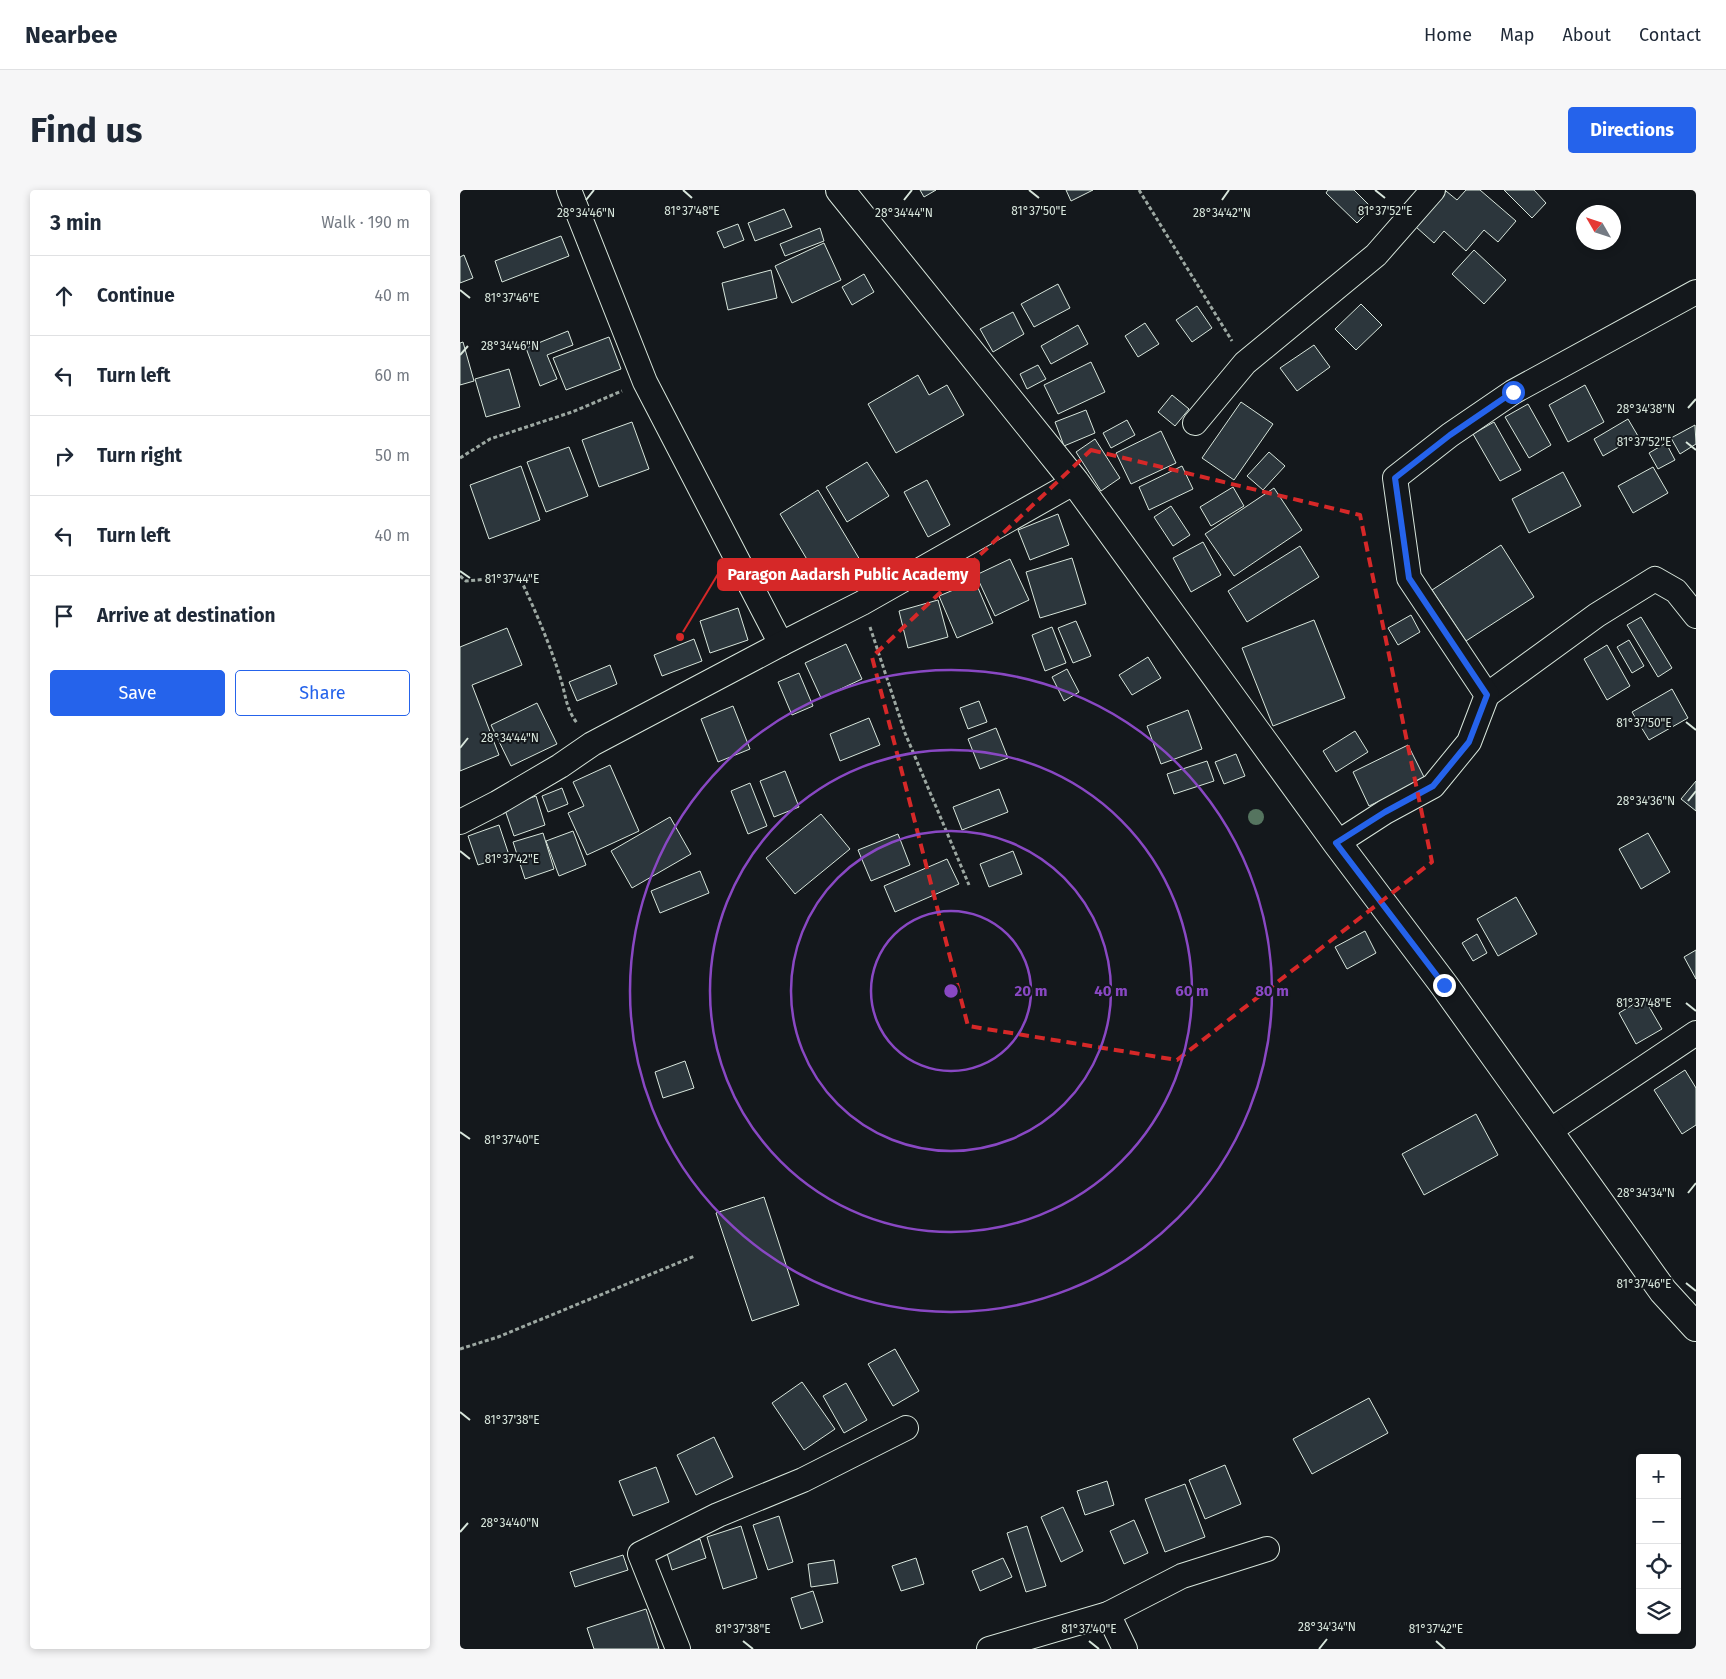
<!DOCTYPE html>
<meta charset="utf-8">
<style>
:root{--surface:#fff;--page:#f6f6f7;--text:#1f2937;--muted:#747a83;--line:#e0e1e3;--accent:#2563eb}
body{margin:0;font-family:"Fira Sans",sans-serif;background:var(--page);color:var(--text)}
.controls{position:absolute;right:15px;bottom:15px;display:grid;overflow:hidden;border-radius:5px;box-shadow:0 2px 8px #0003}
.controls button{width:45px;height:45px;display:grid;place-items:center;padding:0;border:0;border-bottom:1px solid var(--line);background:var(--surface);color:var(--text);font:25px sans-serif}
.compass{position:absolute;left:1116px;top:15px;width:45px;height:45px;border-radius:50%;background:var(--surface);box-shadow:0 2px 8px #0003;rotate:309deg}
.stop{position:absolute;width:15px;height:15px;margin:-11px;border:4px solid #2563eb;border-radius:50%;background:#fff}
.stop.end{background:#2563eb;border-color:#fff;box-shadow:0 1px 5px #0008}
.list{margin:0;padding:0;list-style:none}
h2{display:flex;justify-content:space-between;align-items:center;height:65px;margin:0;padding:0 20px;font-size:21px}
h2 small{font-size:16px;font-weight:400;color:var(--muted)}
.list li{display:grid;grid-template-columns:32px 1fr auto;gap:15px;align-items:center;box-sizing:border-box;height:80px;padding:0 20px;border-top:1px solid var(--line)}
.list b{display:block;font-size:19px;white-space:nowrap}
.list em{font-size:16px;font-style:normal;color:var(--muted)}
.actions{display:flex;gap:10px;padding:15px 20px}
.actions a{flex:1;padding:11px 0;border:1px solid var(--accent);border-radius:5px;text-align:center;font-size:18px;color:var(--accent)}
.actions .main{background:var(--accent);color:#fff}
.icon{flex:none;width:28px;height:28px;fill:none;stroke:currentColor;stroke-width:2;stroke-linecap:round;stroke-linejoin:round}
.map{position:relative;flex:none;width:1236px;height:1459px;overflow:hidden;border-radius:5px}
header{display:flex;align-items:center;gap:30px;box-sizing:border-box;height:70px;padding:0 25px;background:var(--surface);border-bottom:1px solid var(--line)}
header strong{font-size:24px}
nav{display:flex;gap:28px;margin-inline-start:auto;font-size:18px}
.intro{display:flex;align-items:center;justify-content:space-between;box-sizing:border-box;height:120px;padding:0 30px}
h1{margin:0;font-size:35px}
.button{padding:12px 22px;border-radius:5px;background:var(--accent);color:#fff;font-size:18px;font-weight:700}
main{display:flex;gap:30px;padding:0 30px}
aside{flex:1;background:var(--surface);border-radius:5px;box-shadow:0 2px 8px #0003}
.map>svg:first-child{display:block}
</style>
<header>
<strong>Nearbee</strong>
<nav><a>Home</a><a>Map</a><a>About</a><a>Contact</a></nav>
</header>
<div class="intro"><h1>Find us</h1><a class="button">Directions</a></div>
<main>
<aside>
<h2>3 min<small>Walk · 190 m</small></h2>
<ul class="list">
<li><svg class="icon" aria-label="ahead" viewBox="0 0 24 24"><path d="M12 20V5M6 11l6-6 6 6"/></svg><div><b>Continue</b></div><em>40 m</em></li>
<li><svg class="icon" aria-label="left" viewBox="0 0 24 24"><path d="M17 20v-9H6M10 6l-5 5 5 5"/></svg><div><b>Turn left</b></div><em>60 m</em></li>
<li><svg class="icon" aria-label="right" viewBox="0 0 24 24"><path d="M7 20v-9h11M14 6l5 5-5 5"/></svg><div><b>Turn right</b></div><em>50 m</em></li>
<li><svg class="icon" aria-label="left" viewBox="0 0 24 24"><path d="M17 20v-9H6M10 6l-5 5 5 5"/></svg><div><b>Turn left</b></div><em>40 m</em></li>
<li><svg class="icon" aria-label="arrive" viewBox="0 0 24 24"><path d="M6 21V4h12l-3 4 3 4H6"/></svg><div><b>Arrive at destination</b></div></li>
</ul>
<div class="actions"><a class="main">Save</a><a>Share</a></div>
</aside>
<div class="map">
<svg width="1236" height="1459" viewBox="0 0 1236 1459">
<rect width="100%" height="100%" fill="#14181c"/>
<g fill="#2c363c" stroke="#d8e6dc">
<path d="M 460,0 L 476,0 L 464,7 Z"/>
<path d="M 606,0 L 633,0 L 611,11 Z"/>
<path d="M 868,0 L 894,0 L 912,18 L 897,33 L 866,3 Z"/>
<path d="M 1006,0 L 1020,0 L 1056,31 L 1038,52 L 1024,40 L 1006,61 L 984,41 L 974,53 L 956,37 L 986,1 L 997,10 Z"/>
<path d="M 1044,0 L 1074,0 L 1086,13 L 1072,28 Z"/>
<path d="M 324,19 L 332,37 L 295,51 L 288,33 Z"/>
<path d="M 278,34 L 284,50 L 264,58 L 257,42 Z"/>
<path d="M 360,38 L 364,51 L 325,66 L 320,54 Z"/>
<path d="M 101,46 L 109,66 L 42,92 L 35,71 Z"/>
<path d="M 364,53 L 381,90 L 332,113 L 315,76 Z"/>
<path d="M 1014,60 L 1046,90 L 1024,114 L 992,84 Z"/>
<path d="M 4,65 L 13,88 L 0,93 L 0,67 Z"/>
<path d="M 311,80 L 317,108 L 268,120 L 262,93 Z"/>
<path d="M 404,84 L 414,102 L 392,115 L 382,97 Z"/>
<path d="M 598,94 L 610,118 L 574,137 L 561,114 Z"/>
<path d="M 901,114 L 922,135 L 896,160 L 875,139 Z"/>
<path d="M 737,116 L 752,138 L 732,152 L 716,130 Z"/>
<path d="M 553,122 L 564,144 L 533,162 L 520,139 Z"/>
<path d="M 685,133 L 699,154 L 678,167 L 665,146 Z"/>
<path d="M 618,135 L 628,154 L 591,174 L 581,156 Z"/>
<path d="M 108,141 L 113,155 L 87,165 L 97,189 L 80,196 L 66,158 Z"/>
<path d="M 149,147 L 161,179 L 106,200 L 93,168 Z"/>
<path d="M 3,152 L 14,191 L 0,195 L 0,153 Z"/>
<path d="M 854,155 L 870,177 L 837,201 L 820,178 Z"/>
<path d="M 631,172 L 645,202 L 598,224 L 584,195 Z"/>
<path d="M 578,175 L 586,189 L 567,199 L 560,184 Z"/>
<path d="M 49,179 L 60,217 L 26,227 L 15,189 Z"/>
<path d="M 458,185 L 469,205 L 487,195 L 504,225 L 436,263 L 408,214 Z"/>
<path d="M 1125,195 L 1144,232 L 1108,252 L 1089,215 Z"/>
<path d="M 712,205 L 729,219 L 715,236 L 698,222 Z"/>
<path d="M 781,212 L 813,234 L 774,290 L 742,268 Z"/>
<path d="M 1068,214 L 1091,255 L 1069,268 L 1045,227 Z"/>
<path d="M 626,220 L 635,243 L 604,256 L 595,232 Z"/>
<path d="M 1168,229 L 1178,246 L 1143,266 L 1134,249 Z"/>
<path d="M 667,230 L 675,245 L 651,258 L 643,243 Z"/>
<path d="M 172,232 L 189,279 L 139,297 L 122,250 Z"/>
<path d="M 1034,232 L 1061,280 L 1040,291 L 1013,244 Z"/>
<path d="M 1235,235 L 1236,254 L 1220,264 L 1211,248 Z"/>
<path d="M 701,241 L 716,273 L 671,294 L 656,263 Z"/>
<path d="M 635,249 L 660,288 L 641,301 L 616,262 Z"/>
<path d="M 1206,253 L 1215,270 L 1198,279 L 1189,263 Z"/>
<path d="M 109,257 L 128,306 L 86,322 L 67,272 Z"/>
<path d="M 809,262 L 825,276 L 803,300 L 787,286 Z"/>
<path d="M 407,272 L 429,306 L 387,332 L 366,297 Z"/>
<path d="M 61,276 L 80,330 L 29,349 L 10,295 Z"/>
<path d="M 722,276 L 733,299 L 689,320 L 679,297 Z"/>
<path d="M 1193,277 L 1208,303 L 1173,323 L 1158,296 Z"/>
<path d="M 1103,282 L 1121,316 L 1069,343 L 1052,309 Z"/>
<path d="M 467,290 L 490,335 L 468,347 L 444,302 Z"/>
<path d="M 773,297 L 784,316 L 751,336 L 740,317 Z"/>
<path d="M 814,298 L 842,340 L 774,386 L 745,344 Z"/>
<path d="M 358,300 L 400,370 L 361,393 L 320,324 Z"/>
<path d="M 711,316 L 730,345 L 713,356 L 694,327 Z"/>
<path d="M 598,324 L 609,355 L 570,370 L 558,340 Z"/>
<path d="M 743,352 L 761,385 L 731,402 L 713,368 Z"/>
<path d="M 1041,355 L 1074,407 L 1006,451 L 972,400 Z"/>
<path d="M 840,356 L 859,387 L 787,432 L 768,401 Z"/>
<path d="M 612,368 L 626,414 L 580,428 L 566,382 Z"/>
<path d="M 550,369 L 569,410 L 535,426 L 516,385 Z"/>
<path d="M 515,391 L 533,433 L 497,448 L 479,406 Z"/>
<path d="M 478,410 L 488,447 L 448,458 L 439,421 Z"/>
<path d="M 278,418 L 288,450 L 250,463 L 240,431 Z"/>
<path d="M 951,425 L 960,442 L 938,455 L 928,438 Z"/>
<path d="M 1181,427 L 1212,478 L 1198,487 L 1167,435 Z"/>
<path d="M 854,430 L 885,508 L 813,536 L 782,458 Z"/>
<path d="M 616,431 L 631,466 L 613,473 L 598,438 Z"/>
<path d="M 592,437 L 606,473 L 585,481 L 572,445 Z"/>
<path d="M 47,438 L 62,475 L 12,495 L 39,565 L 0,581 L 0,457 Z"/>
<path d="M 234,449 L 242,471 L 202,486 L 194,465 Z"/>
<path d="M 1169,450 L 1184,476 L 1172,483 L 1157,457 Z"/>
<path d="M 386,454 L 402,489 L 361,508 L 345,473 Z"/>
<path d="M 1147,455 L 1170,496 L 1147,510 L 1124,469 Z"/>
<path d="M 688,467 L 701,488 L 672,505 L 659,485 Z"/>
<path d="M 150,475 L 157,494 L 117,511 L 109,492 Z"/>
<path d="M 607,479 L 619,502 L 604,511 L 592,487 Z"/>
<path d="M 339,483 L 353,516 L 332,525 L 318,492 Z"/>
<path d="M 1212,499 L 1228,528 L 1189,550 L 1172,522 Z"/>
<path d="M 519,511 L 527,532 L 508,539 L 500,518 Z"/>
<path d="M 77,513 L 97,554 L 51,576 L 31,535 Z"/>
<path d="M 273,516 L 290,559 L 258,572 L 241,529 Z"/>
<path d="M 728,520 L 742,559 L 701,574 L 687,536 Z"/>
<path d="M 409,528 L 420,555 L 380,571 L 370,544 Z"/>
<path d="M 536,538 L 548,568 L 520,579 L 508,549 Z"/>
<path d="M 895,541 L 908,562 L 876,582 L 863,561 Z"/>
<path d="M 948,555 L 965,589 L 909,616 L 893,582 Z"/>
<path d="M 776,564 L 785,586 L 764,594 L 755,572 Z"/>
<path d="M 747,571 L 754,591 L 714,604 L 707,584 Z"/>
<path d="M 150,575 L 179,641 L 127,665 L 108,623 L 124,616 L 113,592 Z"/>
<path d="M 325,581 L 339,617 L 314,627 L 300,591 Z"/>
<path d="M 1236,591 L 1236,621 L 1221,609 Z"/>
<path d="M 290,593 L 307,636 L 288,644 L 271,601 Z"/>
<path d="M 102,598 L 108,614 L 88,622 L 82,606 Z"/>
<path d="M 539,599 L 548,622 L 502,640 L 493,617 Z"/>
<path d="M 76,606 L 85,635 L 54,646 L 44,617 Z"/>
<path d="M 361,624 L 390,659 L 335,704 L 306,668 Z"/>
<path d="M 210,627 L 231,664 L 172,698 L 151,661 Z"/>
<path d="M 39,635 L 49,665 L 18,675 L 8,646 Z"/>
<path d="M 113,641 L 126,675 L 99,686 L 86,651 Z"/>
<path d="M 83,643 L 94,679 L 65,689 L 53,652 Z"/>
<path d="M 1188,643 L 1210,682 L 1181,699 L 1159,659 Z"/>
<path d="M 438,644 L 450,675 L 411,691 L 398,660 Z"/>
<path d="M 553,661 L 562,684 L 529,697 L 520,674 Z"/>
<path d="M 487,669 L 499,694 L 435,722 L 424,696 Z"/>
<path d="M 240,681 L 249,703 L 200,723 L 191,701 Z"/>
<path d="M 1056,707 L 1077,744 L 1038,766 L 1017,729 Z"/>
<path d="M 905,741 L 916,763 L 887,779 L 875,757 Z"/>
<path d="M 1017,744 L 1027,763 L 1013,771 L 1002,753 Z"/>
<path d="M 1236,760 L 1236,789 L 1224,767 Z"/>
<path d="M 1184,808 L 1202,839 L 1176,854 L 1159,823 Z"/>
<path d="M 225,871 L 234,898 L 203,908 L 195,882 Z"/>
<path d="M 1225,880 L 1236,898 L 1236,935 L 1222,944 L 1194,900 Z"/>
<path d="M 1016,924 L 1038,965 L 964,1005 L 942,964 Z"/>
<path d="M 304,1007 L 339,1115 L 292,1131 L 256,1023 Z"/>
<path d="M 435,1159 L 459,1201 L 433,1216 L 408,1174 Z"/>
<path d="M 342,1192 L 375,1239 L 344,1260 L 312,1213 Z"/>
<path d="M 386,1193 L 407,1230 L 384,1243 L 363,1206 Z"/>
<path d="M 909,1208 L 928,1243 L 852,1284 L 833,1249 Z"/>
<path d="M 254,1247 L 273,1287 L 236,1305 L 217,1265 Z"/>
<path d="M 765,1275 L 781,1314 L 745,1329 L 729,1290 Z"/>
<path d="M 196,1277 L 209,1312 L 173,1326 L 159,1291 Z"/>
<path d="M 647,1291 L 654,1315 L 625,1325 L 617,1301 Z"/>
<path d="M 725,1294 L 745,1347 L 705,1362 L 685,1309 Z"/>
<path d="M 603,1317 L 623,1361 L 601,1372 L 581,1327 Z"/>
<path d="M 319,1326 L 333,1372 L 308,1380 L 293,1335 Z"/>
<path d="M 674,1330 L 688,1363 L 664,1374 L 650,1341 Z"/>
<path d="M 281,1336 L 297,1388 L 263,1399 L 247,1347 Z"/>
<path d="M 567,1336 L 586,1396 L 566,1402 L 547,1343 Z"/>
<path d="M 240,1349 L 246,1368 L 212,1380 L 206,1360 Z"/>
<path d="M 163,1365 L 168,1380 L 115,1397 L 110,1382 Z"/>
<path d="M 456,1368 L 464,1394 L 441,1401 L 432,1376 Z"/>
<path d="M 543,1368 L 552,1387 L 520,1401 L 512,1381 Z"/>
<path d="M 374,1370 L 378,1393 L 351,1397 L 348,1374 Z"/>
<path d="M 353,1401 L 363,1432 L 341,1439 L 331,1408 Z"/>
<path d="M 186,1419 L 199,1459 L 134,1459 L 127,1438 Z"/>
</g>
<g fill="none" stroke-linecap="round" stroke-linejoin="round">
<defs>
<g id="minor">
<path d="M 109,0 L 185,192 L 321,454"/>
<path d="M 735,233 L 785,173 L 916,65 L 973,0"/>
<path d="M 1027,505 L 1137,425 L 1195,389 L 1216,401 L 1236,426"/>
<path d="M 0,632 L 37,613 L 100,576 L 132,554 L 321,454 L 402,413 L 615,292"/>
<path d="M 877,653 L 925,622 L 973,596 L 1009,552 L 1027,505 L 949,388 L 935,288 L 990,245 L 1053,202 L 1236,102"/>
<path d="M 1088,942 L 1236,843"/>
<path d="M 648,1424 L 665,1459"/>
<path d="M 218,1459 L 180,1364 L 258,1325 L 343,1290 L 446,1238"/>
<path d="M 529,1459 L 648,1424 L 722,1386 L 807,1359"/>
</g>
<path id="tertiary" d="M 380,0 L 615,292 L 877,653 L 984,795 L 1203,1101 L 1236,1137"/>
</defs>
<use href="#minor" stroke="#d8e6dc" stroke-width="26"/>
<use href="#tertiary" stroke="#d8e6dc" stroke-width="30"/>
<g stroke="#9da8a2" stroke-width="3" stroke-dasharray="4 2.5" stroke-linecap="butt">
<path d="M 679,0 L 772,151"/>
<path d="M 0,268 L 30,249 L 112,222 L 162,201"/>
<path d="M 0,386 L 6,391 L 59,386 C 75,420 90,454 101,490 C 106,506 106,519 117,533"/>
<path d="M 410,437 L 445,543 L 509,695"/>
<path d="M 0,1159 L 38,1147 L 235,1066"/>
</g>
<use href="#minor" stroke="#14181c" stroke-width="24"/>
<use href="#tertiary" stroke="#14181c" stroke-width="28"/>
</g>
<circle fill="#55745f" cx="796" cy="627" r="8"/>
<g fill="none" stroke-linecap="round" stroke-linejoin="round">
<path stroke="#2563eb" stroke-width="6" d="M 984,795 L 876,653 L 925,622 L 973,596 L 1009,552 L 1027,505 L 949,388 L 935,288 L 990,245 L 1053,202"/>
</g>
<path fill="none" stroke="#d62828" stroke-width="4" stroke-dasharray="10 6" stroke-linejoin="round" d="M 631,260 L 900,325 L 972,672 L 717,870 L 508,836 L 412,467 Z"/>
<path fill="none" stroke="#d8e6dc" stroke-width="2" d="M 223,0 L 232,8M 569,0 L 579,8M 915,0 L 925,8M 126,10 L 134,0M 444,10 L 452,0M 762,10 L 769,0M 0,100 L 10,108M 0,165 L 8,156M 1228,218 L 1236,209M 1226,252 L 1236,260M 0,381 L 10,388M 1226,532 L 1236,540M 0,558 L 8,548M 1228,611 L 1236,601M 0,661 L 10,669M 1226,813 L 1236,821M 0,942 L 10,949M 1228,1003 L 1236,993M 1226,1093 L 1236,1101M 0,1222 L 10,1230M 0,1342 L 8,1333M 283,1451 L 293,1459M 629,1451 L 639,1459M 976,1451 L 985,1459M 859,1459 L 867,1449"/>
<g fill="none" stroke="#8948c3" stroke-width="2.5">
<circle cx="491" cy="801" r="80"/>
<circle cx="491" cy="801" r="160"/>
<circle cx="491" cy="801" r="241"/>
<circle cx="491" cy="801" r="321"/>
</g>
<g font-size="12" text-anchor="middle" fill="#d8e6dc" stroke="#14181c" stroke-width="4" stroke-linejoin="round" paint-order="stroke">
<text x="232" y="25">81°37'48"E</text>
<text x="579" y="25">81°37'50"E</text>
<text x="925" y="25">81°37'52"E</text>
<text x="126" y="27">28°34'46"N</text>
<text x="444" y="27">28°34'44"N</text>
<text x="762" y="27">28°34'42"N</text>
<text x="52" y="112">81°37'46"E</text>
<text x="50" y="160">28°34'46"N</text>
<text x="1186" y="223">28°34'38"N</text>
<text x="1184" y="256">81°37'52"E</text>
<text x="52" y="393">81°37'44"E</text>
<text x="1184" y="537">81°37'50"E</text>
<text x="50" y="552">28°34'44"N</text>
<text x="1186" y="615">28°34'36"N</text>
<text x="52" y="673">81°37'42"E</text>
<text x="1184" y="817">81°37'48"E</text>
<text x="52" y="954">81°37'40"E</text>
<text x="1186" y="1007">28°34'34"N</text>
<text x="1184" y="1098">81°37'46"E</text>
<text x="52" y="1234">81°37'38"E</text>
<text x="50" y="1337">28°34'40"N</text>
<text x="867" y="1441">28°34'34"N</text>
<text x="283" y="1443">81°37'38"E</text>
<text x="629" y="1443">81°37'40"E</text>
<text x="976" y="1443">81°37'42"E</text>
</g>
<circle cx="491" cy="801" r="8" fill="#8948c3" stroke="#14181c" stroke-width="2.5"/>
<g font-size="15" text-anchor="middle" font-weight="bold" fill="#8948c3" stroke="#14181c" stroke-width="4" stroke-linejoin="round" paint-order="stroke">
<text x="571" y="806">20 m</text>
<text x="651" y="806">40 m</text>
<text x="732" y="806">60 m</text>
<text x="812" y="806">80 m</text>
</g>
<path fill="none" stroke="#d62828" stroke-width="2" d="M220 447L258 384"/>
<circle fill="#d62828" stroke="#14181c" stroke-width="2" cx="220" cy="447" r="5"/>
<rect fill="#d62828" stroke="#d62828" stroke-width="2" x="258" y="369" width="261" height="31" rx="5"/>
<g font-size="16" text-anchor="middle" font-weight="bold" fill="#fff">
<text x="388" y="390">Paragon Aadarsh Public Academy</text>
</g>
</svg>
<div class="controls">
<button>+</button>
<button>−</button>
<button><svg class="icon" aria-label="locate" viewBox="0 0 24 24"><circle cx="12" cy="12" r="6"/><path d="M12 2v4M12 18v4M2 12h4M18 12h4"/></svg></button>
<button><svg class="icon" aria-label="layers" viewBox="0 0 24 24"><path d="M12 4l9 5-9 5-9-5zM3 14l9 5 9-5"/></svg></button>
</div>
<svg class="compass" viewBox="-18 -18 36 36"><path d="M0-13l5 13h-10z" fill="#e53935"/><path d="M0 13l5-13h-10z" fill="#747a83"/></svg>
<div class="stop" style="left:1053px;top:202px"></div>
<div class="stop end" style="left:984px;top:795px"></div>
</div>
</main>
